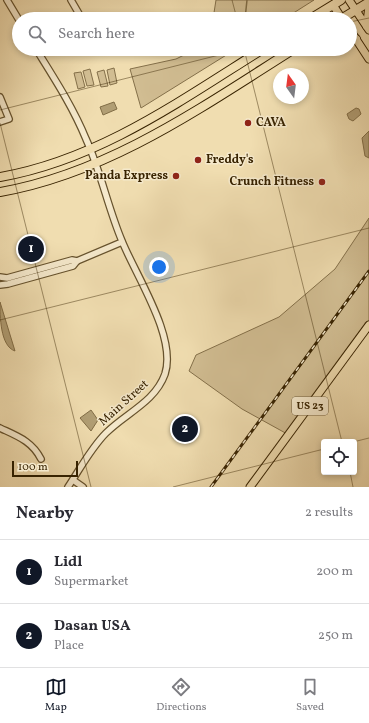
<!DOCTYPE html>
<style>
:root{--surface:#fff;--page:#f2f2f3;--text:#2b2b33;--muted:#7c7c81;--line:#e1e1e2;--accent:#111827}
body{margin:0;font-family:Vollkorn,serif;background:var(--page);color:var(--text)}
.controls{position:absolute;right:12px;bottom:12px;display:grid;overflow:hidden;border-radius:4px;box-shadow:0 2px 6px #0003}
.controls button{width:36px;height:36px;display:grid;place-items:center;padding:0;border:0;border-bottom:1px solid var(--line);background:var(--surface);color:var(--text);font:20px sans-serif}
.compass{position:absolute;left:273px;top:68px;width:36px;height:36px;border-radius:50%;background:var(--surface);box-shadow:0 2px 6px #0003;rotate:346deg}
.scale{position:absolute;left:12px;bottom:10px;width:66px;box-sizing:border-box;padding-left:4px;border:2px solid #382301;border-top:0;font-size:11px;line-height:14px;white-space:nowrap;color:#382301;-webkit-text-stroke:3px #f5e9cc;paint-order:stroke}
.you{position:absolute;left:159px;top:267px;width:14px;height:14px;margin:-10px;border:3px solid #fff;border-radius:50%;background:#1a73e8;box-shadow:0 0 0 6px #1a73e833}
.badge{display:grid;place-items:center;width:26px;height:26px;border-radius:50%;background:var(--accent);color:#fff;font-size:13px;font-weight:700}
.pin{position:absolute;translate:-50% -50%;border:2px solid #fff;box-shadow:0 1px 4px #0006}
.list{margin:0;padding:0;list-style:none}
h2{display:flex;justify-content:space-between;align-items:center;height:52px;margin:0;padding:0 16px;font-size:17px}
h2 small{font-size:13px;font-weight:400;color:var(--muted)}
.list li{display:grid;grid-template-columns:26px 1fr auto;gap:12px;align-items:center;box-sizing:border-box;height:64px;padding:0 16px;border-top:1px solid var(--line)}
.list b{display:block;font-size:15px;white-space:nowrap}
.list p{margin:0;font-size:13px;white-space:nowrap;color:var(--muted)}
.list em{font-size:13px;font-style:normal;color:var(--muted)}
.icon{flex:none;width:22px;height:22px;fill:none;stroke:currentColor;stroke-width:2;stroke-linecap:round;stroke-linejoin:round}
.map{position:relative;flex:none;width:369px;height:487px;overflow:hidden}
.search{position:absolute;background:var(--surface);box-shadow:0 2px 6px #0003;left:12px;right:12px;top:12px;height:44px;display:flex;align-items:center;gap:10px;box-sizing:border-box;padding:0 14px;border-radius:22px;color:var(--muted);font-size:15px}
.sheet{height:180px;background:var(--surface)}
nav{display:flex;justify-content:space-around;align-items:center;box-sizing:border-box;height:56px;border-top:1px solid var(--line);background:var(--surface);font-size:11px;color:var(--muted)}
nav a{display:grid;justify-items:center;gap:2px}
nav .on{color:var(--accent)}
.map>svg:first-child{display:block}
</style>
<div class="map">
<svg width="369" height="487" viewBox="0 0 369 487">
<rect width="100%" height="100%" fill="#f0ddb0"/>
<filter id="stains"><feTurbulence type="fractalNoise" baseFrequency=".005" numOctaves="4"/><feColorMatrix values="0 0 0 0 .2 0 0 0 0 .09 0 0 0 0 .02 0 0 0 .5 -.17"/></filter>
<radialGradient id="worn" r=".72"><stop offset=".6" stop-color="#630" stop-opacity="0"/><stop offset="1" stop-color="#630" stop-opacity=".3"/></radialGradient>
<g fill="#d1bd92" stroke="#84704a">
<path d="M 216,0 L 314,0 L 284,19 L 213,19 Z"/>
<path d="M 196,49 L 236,49 L 141,108 L 130,69 L 176,59 Z"/>
<path d="M 114,68 L 117,83 L 110,85 L 107,70 Z"/>
<path d="M 90,69 L 94,85 L 87,86 L 83,71 Z"/>
<path d="M 104,70 L 108,86 L 101,87 L 97,72 Z"/>
<path d="M 81,72 L 85,87 L 78,89 L 74,73 Z"/>
<path d="M 369,218 L 369,321 L 289,435 L 242,409 L 189,371 L 196,355 L 279,317 L 335,269 Z"/>
</g>
<g fill="#b19e74" stroke="#816d46">
<path d="M 114,102 L 117,109 L 103,115 L 100,107 Z"/>
<path d="M 356,108 L 359,109 L 361,114 L 353,121 L 349,119 L 347,114 Z"/>
<path d="M 369,131 L 369,158 L 365,156 L 362,138 Z"/>
<path d="M 0,302 L 15,351 C 0,346 0,316 0,302 Z"/>
<path d="M 91,410 L 98,420 L 91,431 L 80,418 Z"/>
</g>
<g fill="none" stroke-linecap="round" stroke-linejoin="round">
<path stroke="#816d46" stroke-width="1.5" d="M 245,19 L 247,0"/>
<defs>
<g id="minor">
<path d="M 7,0 L 19,20"/>
<path d="M 71,0 L 82,19"/>
<path d="M 36,49 C 54,78 73,107 86,139 C 101,172 108,208 122,241 C 136,276 177,337 165,374 C 155,402 126,413 106,433 C 91,448 80,469 68,487"/>
<path d="M 0,97 L 9,119 L 0,122"/>
<path d="M 77,261 L 122,242"/>
<path d="M 0,277 L 7,278 L 72,260 L 77,261 L 73,266 L 8,284 L 0,285"/>
<path d="M 0,428 C 17,436 32,441 41,459"/>
<path d="M 73,480 L 83,487"/>
</g>
<g id="major">
<path d="M 349,0 L 369,30"/>
<path d="M 333,5 L 342,19"/>
<path d="M 350,30 L 369,59"/>
<path d="M 250,487 L 369,325"/>
</g>
<g id="highway">
<path d="M 310,19 L 341,0"/>
<path d="M 341,19 L 369,2"/>
<path d="M 367,26 L 369,10"/>
<path d="M 350,36 L 356,39"/>
<path d="M 0,177 C 98,160 180,101 263,49"/>
<path d="M 0,192 C 109,173 202,107 294,49"/>
</g>
</defs>
<use href="#minor" stroke="#66522d" stroke-width="8"/>
<use href="#major" stroke="#382301" stroke-width="9"/>
<use href="#highway" stroke="#382301" stroke-width="10"/>
<use href="#minor" stroke="#f5e9cc" stroke-width="5.5"/>
<use href="#major" stroke="#f0ddb0" stroke-width="7"/>
<use href="#highway" stroke="#f0ddb0" stroke-width="8"/>
<defs>
<path id="rail" d="M 211,487 L 369,271"/>
</defs>
<use href="#rail" stroke="#382301" stroke-width="3"/>
<use href="#rail" stroke="#f5e9cc" stroke-width="1.5" stroke-dasharray="4.5" stroke-linecap="butt"/>
</g>
<path fill="none" stroke="#382301" stroke-width="1" stroke-opacity="0.45" d="M 232,0 L 237,19M 350,22 L 369,18M 244,49 L 342,442M 0,110 L 243,49M 0,123 L 91,487M 0,320 L 369,228M 353,442 L 369,438M 350,472 L 353,487M 173,487 L 324,449"/>
<g fill="#8f2418" stroke="#f5e9cc" stroke-width="1.5">
<circle cx="248" cy="123" r="4"/>
<circle cx="198" cy="160" r="4"/>
<circle cx="176" cy="176" r="4"/>
<circle cx="322" cy="182" r="4"/>
</g>
<g text-anchor="middle" dominant-baseline="central" stroke-width="3" stroke-linejoin="round" paint-order="stroke">
<rect fill="#f5e9cc" stroke="#715e3e" stroke-width="1" x="292" y="397" width="36" height="18" rx="3"/>
<g font-size="11" font-weight="bold" fill="#382301">
<text x="310" y="406">US 23</text>
</g>
<g font-size="12" font-weight="bold" fill="#382301" stroke="#f5e9cc" text-anchor="start">
<text x="256" y="123">CAVA</text>
<text x="206" y="160">Freddy's</text>
<text x="168" y="176" text-anchor="end">Panda Express</text>
<text x="314" y="182" text-anchor="end">Crunch Fitness</text>
</g>
<g font-size="12" fill="#382301" stroke="#f5e9cc">
<text transform="translate(124 403) rotate(-42)">Main Street</text>
</g>
</g>
<rect width="100%" height="100%" filter="url(#stains)"/>
<rect width="100%" height="100%" fill="url(#worn)"/>
</svg>
<div class="controls">
<button><svg class="icon" aria-label="locate" viewBox="0 0 24 24"><circle cx="12" cy="12" r="6"/><path d="M12 2v4M12 18v4M2 12h4M18 12h4"/></svg></button>
</div>
<svg class="compass" viewBox="-18 -18 36 36"><path d="M0-13l5 13h-10z" fill="#e53935"/><path d="M0 13l5-13h-10z" fill="#7c7c81"/></svg>
<div class="scale">100 m</div>
<div class="you"></div>
<div class="pin badge" style="left:31px;top:249px">1</div>
<div class="pin badge" style="left:185px;top:429px">2</div>
<div class="search"><svg class="icon" aria-label="search" viewBox="0 0 24 24"><circle cx="10" cy="10" r="6"/><path d="M15 15l6 6"/></svg>Search here</div>
</div>
<section class="sheet">
<h2>Nearby<small>2 results</small></h2>
<ul class="list">
<li><span class="badge">1</span><div><b>Lidl</b><p>Supermarket</p></div><em>200 m</em></li>
<li><span class="badge">2</span><div><b>Dasan USA</b><p>Place</p></div><em>250 m</em></li>
</ul>
</section>
<nav>
<a class="on"><svg class="icon" aria-label="map" viewBox="0 0 24 24"><path d="M3 6l6-2 6 2 6-2v14l-6 2-6-2-6 2zM9 4v14M15 6v14"/></svg>Map</a>
<a><svg class="icon" aria-label="directions" viewBox="0 0 24 24"><path d="M12 3l9 9-9 9-9-9zM9 14v-3h6M13 9l2 2-2 2"/></svg>Directions</a>
<a><svg class="icon" aria-label="saved" viewBox="0 0 24 24"><path d="M7 4h10v16l-5-4-5 4z"/></svg>Saved</a>
</nav>
